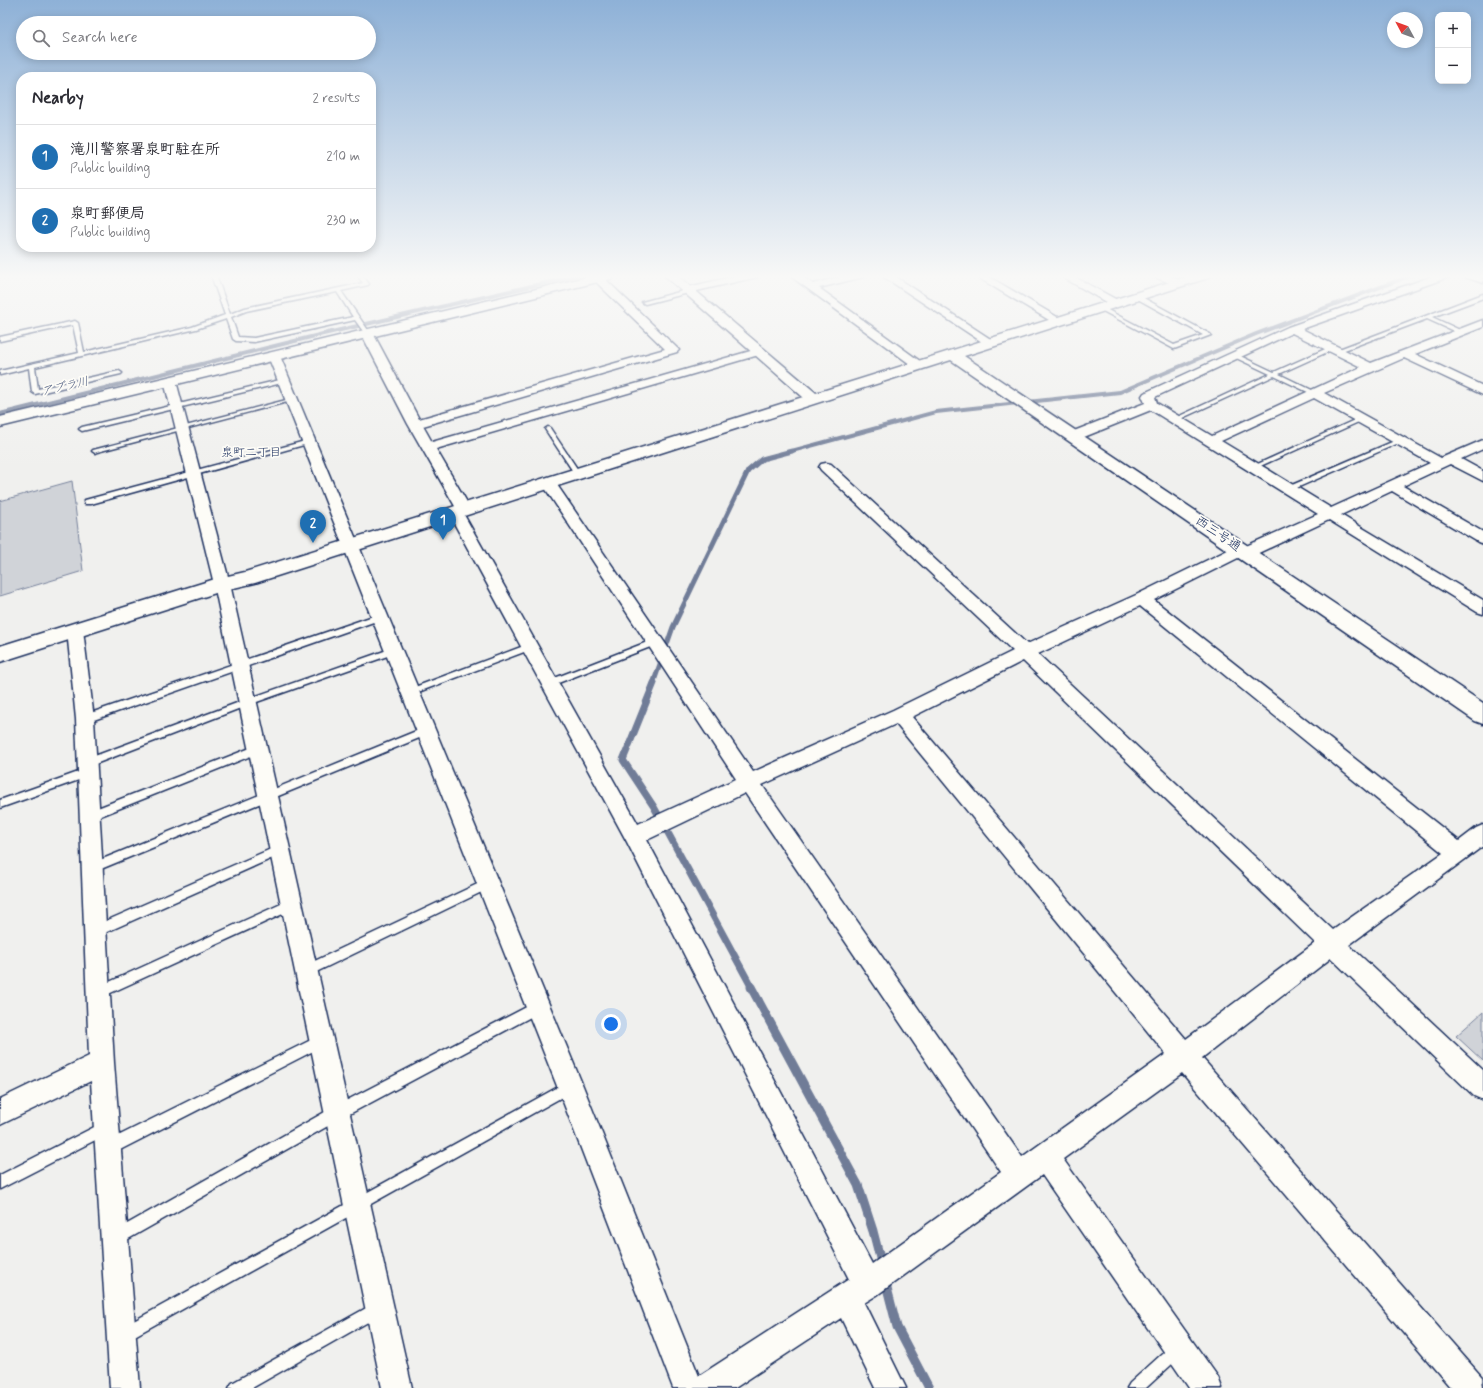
<!DOCTYPE html>
<meta charset="utf-8">
<style>
:root{--surface:#fff;--page:#f2f2f3;--text:#2b2b33;--muted:#7c7c81;--line:#e1e1e2;--accent:#1f6fb2}
body{margin:0;font-family:Mynerve,"Klee One",sans-serif;background:var(--page);color:var(--text)}
.controls{position:absolute;right:12px;top:12px;display:grid;overflow:hidden;border-radius:8px;box-shadow:0 2px 10px #0003}
.controls button{width:36px;height:36px;display:grid;place-items:center;padding:0;border:0;border-bottom:1px solid var(--line);background:var(--surface);color:var(--text);font:20px sans-serif}
.compass{position:absolute;left:1387px;top:12px;width:36px;height:36px;border-radius:50%;background:var(--surface);box-shadow:0 2px 10px #0003;rotate:311deg}
.you{position:absolute;left:611px;top:1024px;width:14px;height:14px;margin:-10px;border:3px solid #fff;border-radius:50%;background:#1a73e8;box-shadow:0 0 0 6px #1a73e833}
.badge{display:grid;place-items:center;width:26px;height:26px;border-radius:50%;background:var(--accent);color:#fff;font-size:13px;font-weight:700}
.pin{position:absolute;translate:-50% -33px;filter:drop-shadow(0 1px 2px #0008)}
.pin::after{content:'';position:absolute;top:21px;width:14px;height:12px;background:inherit;clip-path:polygon(0 0,100% 0,50% 100%)}
.list{margin:0;padding:0;list-style:none}
h2{display:flex;justify-content:space-between;align-items:center;height:52px;margin:0;padding:0 16px;font-size:17px}
h2 small{font-size:13px;font-weight:400;color:var(--muted)}
.list li{display:grid;grid-template-columns:26px 1fr auto;gap:12px;align-items:center;box-sizing:border-box;height:64px;padding:0 16px;border-top:1px solid var(--line)}
.list b{display:block;font-size:15px;white-space:nowrap}
.list p{margin:0;font-size:13px;white-space:nowrap;color:var(--muted)}
.list em{font-size:13px;font-style:normal;color:var(--muted)}
.icon{flex:none;width:22px;height:22px;fill:none;stroke:currentColor;stroke-width:2;stroke-linecap:round;stroke-linejoin:round}
.map{position:relative;flex:none;width:1483px;height:1388px;overflow:hidden}
.search{position:absolute;background:var(--surface);box-shadow:0 2px 10px #0003;left:16px;top:16px;width:360px;height:44px;display:flex;align-items:center;gap:10px;box-sizing:border-box;padding:0 14px;border-radius:22px;color:var(--muted);font-size:15px}
.panel{position:absolute;background:var(--surface);box-shadow:0 2px 10px #0003;left:16px;top:72px;width:360px;height:180px;border-radius:16px}
.map>svg:first-child{display:block}
</style>
<div class="map">
<svg width="1483" height="1388" viewBox="0 0 1483 1388">
<rect width="100%" height="100%" fill="#f0f0ee"/>
<filter id="ink" filterUnits="userSpaceOnUse"><feTurbulence type="fractalNoise" baseFrequency=".025" numOctaves="2"/><feDisplacementMap in="SourceGraphic" scale="8" xChannelSelector="R" yChannelSelector="G"/><feConvolveMatrix kernelMatrix="1 2 1 2 8 2 1 2 1" color-interpolation-filters="sRGB"/></filter>
<g filter="url(#ink)">
<g fill="#d0d3d8" stroke="#76819b">
<path d="M 72,481 L 83,571 L 0,596 L 0,501 Z"/>
<path d="M 1483,1012 L 1483,1061 L 1456,1036 Z"/>
</g>
<g fill="none" stroke-linecap="round" stroke-linejoin="round">
<g stroke="#6f7b97" stroke-width="4">
<path d="M 0,414 L 323,334 L 579,275"/>
<path d="M 788,452 L 936,412 L 1120,392 L 1256,334 L 1412,275"/>
</g>
<path stroke="#6f7b97" stroke-width="5" d="M 653,684 L 673,627 L 748,471 L 762,459 L 792,451"/>
<path stroke="#6f7b97" stroke-width="7" d="M 654,683 L 623,760 L 654,807 L 752,988"/>
<g stroke="#6f7b97" stroke-width="9">
<path d="M 751,987 L 858,1185 L 873,1231 L 882,1266"/>
<path d="M 885,1280 L 897,1327 L 929,1388"/>
</g>
<defs>
<g id="service">
<path d="M 211,275 L 216,275 L 230,314 L 245,308 L 363,283 L 357,275 L 362,275 L 369,284 L 368,285 L 341,291 L 370,333 L 365,334 L 355,320 L 254,342 L 236,341 L 233,339 L 226,319 L 196,329 L 35,367 L 38,389 L 119,371 L 122,373 L 121,374 L 35,394 L 32,392 L 29,368 L 0,375 L 0,371 L 79,353 L 73,325 L 0,341 L 0,337 L 75,321 L 78,323 L 84,352 L 192,327 L 225,315 ZM 337,292 L 353,317 L 254,338 L 238,337 L 231,317 L 246,311 Z"/>
<path d="M 690,289 L 692,290 L 692,292 L 645,304 L 642,302 Z"/>
<path d="M 1136,294 L 1210,334 L 1211,335 L 1174,349 L 1097,308 L 1102,307 L 1174,345 L 1203,335 L 1134,297 L 1134,295 Z"/>
<path d="M 1483,294 L 1483,298 L 1432,317 L 1462,331 L 1462,333 L 1458,333 L 1427,319 L 1339,352 L 1334,351 Z"/>
<path d="M 1332,346 L 1335,348 L 1334,349 L 1279,374 L 1316,392 L 1316,394 L 1312,394 L 1274,376 L 1178,420 L 1173,419 L 1270,374 L 1232,356 L 1232,354 L 1236,354 L 1274,372 Z"/>
<path d="M 284,379 L 287,381 L 286,382 L 82,431 L 79,429 L 82,427 Z"/>
<path d="M 290,399 L 295,400 L 97,452 L 95,453 L 92,451 L 93,450 Z"/>
<path d="M 1361,417 L 1363,418 L 1363,420 L 1256,468 L 1252,468 L 1251,467 Z"/>
<path d="M 548,427 L 550,428 L 580,473 L 579,474 L 575,474 L 574,473 L 545,429 Z"/>
<path d="M 1399,439 L 1402,441 L 1401,442 L 1292,490 L 1286,490 L 1285,488 Z"/>
<path d="M 309,440 L 311,441 L 311,443 L 91,504 L 85,504 L 84,502 L 85,500 Z"/>
<path d="M 379,614 L 382,615 L 383,617 L 382,619 L 88,722 L 82,722 L 80,719 L 82,716 Z"/>
<path d="M 655,639 L 658,640 L 659,642 L 658,644 L 553,685 L 547,685 L 546,683 L 547,681 Z"/>
<path d="M 529,644 L 533,647 L 532,649 L 413,694 L 407,694 L 406,692 L 407,690 Z"/>
<path d="M 393,648 L 397,651 L 396,653 L 251,704 L 90,766 L 87,767 L 84,766 L 82,763 L 84,760 L 245,700 Z"/>
<path d="M 426,727 L 429,728 L 431,731 L 429,734 L 96,871 L 92,873 L 88,871 L 87,868 L 88,865 Z"/>
<path d="M 258,745 L 261,746 L 263,749 L 261,752 L 93,819 L 89,820 L 85,819 L 84,816 L 85,813 Z"/>
<path d="M 87,769 L 90,770 L 92,773 L 90,776 L 0,808 L 0,800 Z"/>
<path d="M 280,845 L 284,847 L 285,850 L 284,853 L 100,935 L 96,936 L 92,935 L 90,931 L 92,927 Z"/>
<path d="M 488,879 L 492,881 L 493,884 L 492,887 L 310,975 L 306,977 L 302,975 L 300,971 L 302,967 Z"/>
<path d="M 292,899 L 296,900 L 297,904 L 296,908 L 104,996 L 100,998 L 96,996 L 94,992 L 96,988 Z"/>
<path d="M 538,1001 L 542,1003 L 544,1007 L 542,1011 L 342,1118 L 123,1242 L 118,1244 L 113,1242 L 111,1237 L 113,1232 L 332,1108 Z"/>
<path d="M 321,1035 L 325,1037 L 327,1041 L 325,1045 L 116,1152 L 111,1154 L 106,1152 L 104,1147 L 106,1142 Z"/>
<path d="M 569,1081 L 573,1083 L 575,1087 L 573,1091 L 131,1338 L 126,1340 L 121,1338 L 119,1333 L 121,1328 Z"/>
<path d="M 104,1122 L 109,1123 L 110,1128 L 109,1133 L 0,1189 L 0,1175 Z"/>
<path d="M 377,1302 L 382,1304 L 384,1309 L 382,1314 L 252,1388 L 229,1388 L 232,1383 Z"/>
<path d="M 1177,1342 L 1182,1345 L 1185,1350 L 1182,1355 L 1146,1388 L 1127,1388 L 1130,1383 L 1172,1345 Z"/>
</g>
<g id="minor">
<path d="M 598,275 L 602,276 L 677,348 L 679,350 L 677,352 L 423,426 L 432,442 L 754,350 L 762,350 L 764,352 L 762,354 L 436,449 L 471,509 L 469,512 L 463,513 L 638,824 L 736,779 L 541,482 L 543,479 L 548,478 L 553,479 L 753,772 L 893,710 L 1013,651 L 821,470 L 819,467 L 821,464 L 826,463 L 831,464 L 1027,644 L 1136,595 L 1236,546 L 1241,545 L 1246,546 L 1318,514 L 1151,410 L 1079,439 L 1069,439 L 1067,436 L 1069,433 L 1145,403 L 1142,396 L 1144,393 L 1288,327 L 1436,275 L 1450,275 L 1449,277 L 1302,329 L 1371,363 L 1483,320 L 1483,327 L 1415,354 L 1483,386 L 1483,395 L 1404,358 L 1324,393 L 1441,458 L 1483,440 L 1483,449 L 1461,459 L 1483,471 L 1483,481 L 1450,464 L 1403,486 L 1483,532 L 1483,544 L 1478,542 L 1392,491 L 1341,515 L 1483,600 L 1483,614 L 1477,612 L 1329,520 L 1250,557 L 1245,558 L 1240,557 L 1154,600 L 1459,841 L 1476,828 L 1483,825 L 1483,846 L 1349,945 L 1483,1070 L 1483,1100 L 1474,1096 L 1331,958 L 1202,1058 L 1482,1377 L 1483,1388 L 1451,1388 L 1182,1073 L 1063,1159 L 1218,1377 L 1222,1388 L 1189,1388 L 1042,1175 L 877,1295 L 864,1303 L 906,1388 L 875,1388 L 841,1318 L 735,1388 L 673,1388 L 557,1086 L 268,356 L 270,353 L 278,353 L 280,356 L 583,1086 L 699,1376 L 849,1279 L 627,842 L 448,512 L 450,509 L 456,508 L 408,424 L 361,333 L 363,331 L 371,331 L 373,333 L 419,419 L 665,349 L 594,280 L 593,278 ZM 1292,333 L 1361,367 L 1212,436 L 1157,403 L 1155,397 ZM 1314,398 L 1430,463 L 1331,508 L 1221,441 ZM 1140,606 L 1443,853 L 1333,930 L 1038,654 ZM 1023,661 L 1315,943 L 1186,1039 L 912,717 ZM 896,724 L 1166,1054 L 1022,1157 L 762,785 ZM 745,793 L 1001,1172 L 872,1264 L 647,840 Z"/>
<path d="M 740,275 L 758,275 L 757,277 L 688,293 L 683,290 L 684,288 Z"/>
<path d="M 789,275 L 800,275 L 813,284 L 847,275 L 864,275 L 863,277 L 819,288 L 924,364 L 922,367 L 914,367 Z"/>
<path d="M 881,275 L 893,275 L 995,342 L 993,344 L 985,344 Z"/>
<path d="M 974,275 L 986,275 L 1064,321 L 1058,324 L 1054,323 Z"/>
<path d="M 1059,275 L 1071,275 L 1119,301 L 1120,303 L 1115,306 L 1111,305 Z"/>
<path d="M 1154,275 C 1164,274 1175,275 1182,283 L 1177,286 L 1155,277 Z"/>
<path d="M 1464,275 L 1478,275 L 1483,276 L 1483,283 L 1465,277 Z"/>
<path d="M 170,377 L 174,378 L 176,381 L 230,584 L 412,1388 L 382,1388 L 214,584 L 164,381 L 166,378 Z"/>
<path d="M 75,624 L 81,626 L 83,630 L 94,719 L 114,1063 L 140,1388 L 110,1388 L 91,1081 L 0,1125 L 0,1099 L 89,1056 L 76,719 L 67,630 L 69,626 Z"/>
</g>
<g id="tertiary">
<path d="M 595,275 L 616,275 L 614,278 L 610,279 L 0,427 L 0,417 Z"/>
<path d="M 664,275 L 677,275 L 816,393 L 1192,275 L 1210,275 L 1208,278 L 964,356 L 1483,703 L 1483,724 L 1475,721 L 951,360 L 255,583 L 225,590 L 0,662 L 0,646 L 215,579 L 245,572 L 803,397 Z"/>
</g>
</defs>
<use href="#service" stroke="#1b2f5e" stroke-width="3"/>
<use href="#minor" stroke="#1b2f5e" stroke-width="3"/>
<use href="#tertiary" stroke="#1b2f5e" stroke-width="3"/>
<use href="#service" fill="#fdfcf7" fill-rule="evenodd"/>
<use href="#minor" fill="#fdfcf7" fill-rule="evenodd"/>
<use href="#tertiary" fill="#fdfcf7" fill-rule="evenodd"/>
</g>
</g>
<linearGradient id="sky" x2="0" y2="1"><stop stop-color="#8eb1d7"/><stop offset="0.59" stop-color="#f8f8f7"/><stop offset="1" stop-color="#f8f8f7" stop-opacity="0"/></linearGradient>
<rect width="1483" height="469" fill="url(#sky)"/>
<g text-anchor="middle" dominant-baseline="central" stroke-width="3.5" stroke-linejoin="round" paint-order="stroke">
<g font-size="12" font-style="italic" fill="#4c5b7f" stroke="#fdfcf7">
<text transform="translate(65 387) rotate(-13)">アブラ川</text>
</g>
<g font-size="12" fill="#1b2f5e" stroke="#fdfcf7">
<text x="251" y="453">泉町二丁目</text>
</g>
<g font-size="13" fill="#1b2f5e" stroke="#fdfcf7">
<text transform="translate(1218 534) rotate(34)">西三号通</text>
</g>
</g>
</svg>
<div class="controls">
<button>+</button>
<button>−</button>
</div>
<svg class="compass" viewBox="-18 -18 36 36"><path d="M0-13l5 13h-10z" fill="#e53935"/><path d="M0 13l5-13h-10z" fill="#7c7c81"/></svg>
<div class="you"></div>
<div class="pin badge" style="left:443px;top:540px">1</div>
<div class="pin badge" style="left:313px;top:543px">2</div>
<div class="search"><svg class="icon" aria-label="search" viewBox="0 0 24 24"><circle cx="10" cy="10" r="6"/><path d="M15 15l6 6"/></svg>Search here</div>
<section class="panel">
<h2>Nearby<small>2 results</small></h2>
<ul class="list">
<li><span class="badge">1</span><div><b>滝川警察署泉町駐在所</b><p>Public building</p></div><em>210 m</em></li>
<li><span class="badge">2</span><div><b>泉町郵便局</b><p>Public building</p></div><em>230 m</em></li>
</ul>
</section>
</div>
